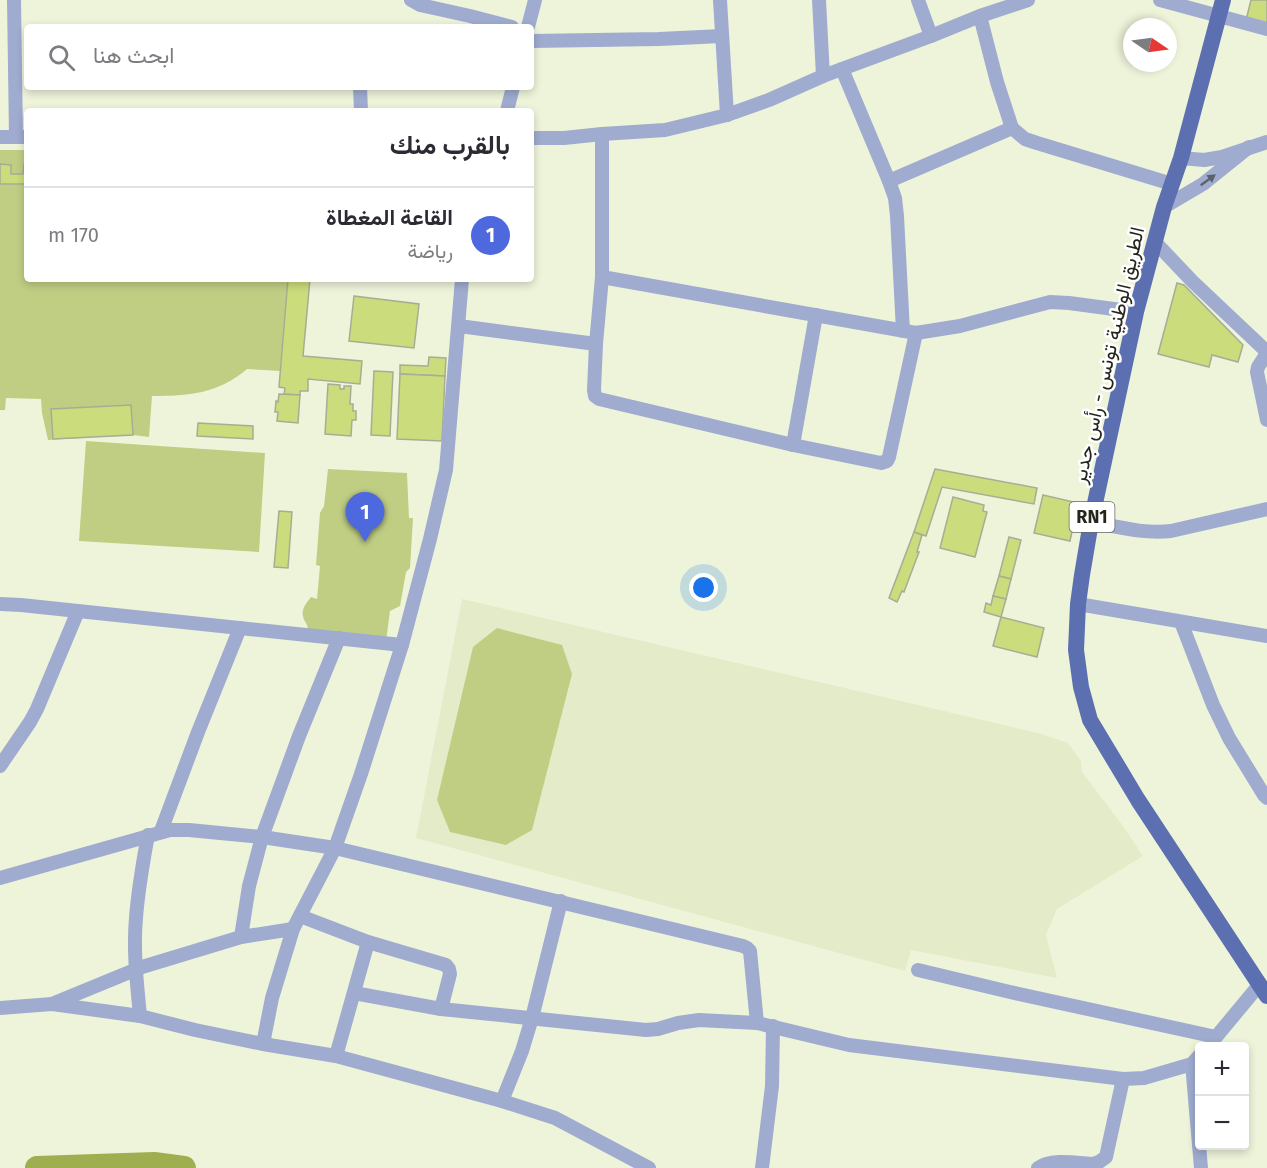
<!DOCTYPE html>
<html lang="ar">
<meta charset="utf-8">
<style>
:root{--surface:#fff;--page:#f7f7f7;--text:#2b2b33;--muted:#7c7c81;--line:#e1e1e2;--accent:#4d69dd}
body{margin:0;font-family:"Fira Sans",Vazirmatn,sans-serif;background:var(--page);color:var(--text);direction:rtl}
.controls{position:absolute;right:18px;bottom:18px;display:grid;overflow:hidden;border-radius:6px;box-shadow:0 3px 9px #0003}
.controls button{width:54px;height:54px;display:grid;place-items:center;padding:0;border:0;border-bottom:2px solid var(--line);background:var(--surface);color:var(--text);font:30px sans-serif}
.compass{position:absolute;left:1123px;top:18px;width:54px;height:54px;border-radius:50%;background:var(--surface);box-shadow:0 3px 9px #0003;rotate:103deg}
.you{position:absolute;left:704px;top:588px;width:21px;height:21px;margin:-15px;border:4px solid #fff;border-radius:50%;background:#1a73e8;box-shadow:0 0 0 9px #1a73e833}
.badge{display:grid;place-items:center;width:39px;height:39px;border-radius:50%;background:var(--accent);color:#fff;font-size:20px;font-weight:700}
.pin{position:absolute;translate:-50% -50px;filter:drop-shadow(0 2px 3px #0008)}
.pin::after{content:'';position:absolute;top:32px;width:21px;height:18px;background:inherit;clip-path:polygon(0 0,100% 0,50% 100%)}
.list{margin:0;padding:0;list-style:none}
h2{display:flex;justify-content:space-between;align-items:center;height:78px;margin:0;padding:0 24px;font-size:26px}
h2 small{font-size:20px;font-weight:400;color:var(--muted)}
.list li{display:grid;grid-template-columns:39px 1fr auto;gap:18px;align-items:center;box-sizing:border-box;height:96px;padding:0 24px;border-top:2px solid var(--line)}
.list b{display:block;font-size:22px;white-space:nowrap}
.list p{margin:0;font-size:20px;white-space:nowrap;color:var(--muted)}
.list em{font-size:20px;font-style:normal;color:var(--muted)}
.icon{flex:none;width:33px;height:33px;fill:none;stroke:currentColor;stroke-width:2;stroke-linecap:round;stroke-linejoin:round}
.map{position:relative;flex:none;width:1267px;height:1168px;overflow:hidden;direction:ltr}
.search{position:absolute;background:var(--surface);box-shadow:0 3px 9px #0003;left:24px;top:24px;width:510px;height:66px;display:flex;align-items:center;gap:15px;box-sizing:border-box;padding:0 21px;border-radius:6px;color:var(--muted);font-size:22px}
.panel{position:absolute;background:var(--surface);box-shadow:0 3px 9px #0003;left:24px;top:108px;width:510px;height:174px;border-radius:6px;direction:rtl}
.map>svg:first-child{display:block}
</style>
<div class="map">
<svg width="1267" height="1168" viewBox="0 0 1267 1168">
<rect width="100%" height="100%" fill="#eef4da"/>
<path fill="#e4ebc9" d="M 462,599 L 1038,733 L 1068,743 L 1081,761 L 1082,772 L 1123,826 L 1143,856 L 1057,909 L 1046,935 L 1057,978 L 911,950 L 905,971 L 416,838 Z"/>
<g fill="#c0ce84">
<path d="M 0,150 L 27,150 L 27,279 L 288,279 L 280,371 L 247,369 C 218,394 188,396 152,396 L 149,437 L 133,435 L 48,440 L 42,413 L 41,399 L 6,398 L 5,410 L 0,410 Z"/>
<path d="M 86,441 L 265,453 L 259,552 L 79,541 Z"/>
<path d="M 328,469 L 407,473 L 409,518 L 413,518 L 410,568 L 406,572 L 400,606 L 390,611 L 386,641 L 308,631 C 308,622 304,623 303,616 C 301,609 307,602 311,597 L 317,599 L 320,566 L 316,565 L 320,513 L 324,506 Z"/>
<path d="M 497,628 L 562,645 L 572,674 L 532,830 L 506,845 L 450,832 L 437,800 L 473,647 Z"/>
</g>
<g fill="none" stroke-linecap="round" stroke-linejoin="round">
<path stroke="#9faf50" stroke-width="24" d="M 37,1168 L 154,1164 L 184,1168"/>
</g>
<g fill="#cadc7c" stroke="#a7ad94" stroke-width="1.5">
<path d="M 1251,0 L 1267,0 L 1267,25 L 1246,20 Z"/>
<path d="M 0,164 L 11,165 L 11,174 L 23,174 L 24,164 L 27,164 L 27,184 L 0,184 Z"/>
<path d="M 288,279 L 310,279 L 303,356 L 362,361 L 360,384 L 308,379 L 308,391 L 300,391 L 300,395 L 284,394 L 285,388 L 279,387 Z"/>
<path d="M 1177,283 L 1184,285 L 1243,345 L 1238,362 L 1212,355 L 1209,367 L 1158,354 Z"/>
<path d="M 354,296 L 419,304 L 414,348 L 349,341 Z"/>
<path d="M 429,357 L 446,358 L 445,376 L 400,374 L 400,365 L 428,366 Z"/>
<path d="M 374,371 L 393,372 L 390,436 L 371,435 Z"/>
<path d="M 400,374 L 445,376 L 442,441 L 397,439 Z"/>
<path d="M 328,384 L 340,385 L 340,389 L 344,389 L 344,386 L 351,386 L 350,404 L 353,404 L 353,411 L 356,411 L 356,420 L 352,420 L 351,436 L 325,434 Z"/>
<path d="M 279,394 L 300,395 L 298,423 L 277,421 L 278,412 L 275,412 L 276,401 L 278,402 Z"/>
<path d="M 131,405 L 133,435 L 53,439 L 51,409 Z"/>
<path d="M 198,423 L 253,426 L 253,439 L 197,436 Z"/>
<path d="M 935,469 L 1037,488 L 1034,504 L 942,487 L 926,536 L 914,532 Z"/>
<path d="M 1043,495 L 1078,503 L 1070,541 L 1034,533 Z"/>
<path d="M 953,497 L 984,505 L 983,511 L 987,512 L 975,557 L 940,548 Z"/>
<path d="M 279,511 L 292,512 L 288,568 L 274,567 Z"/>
<path d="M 914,532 L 922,535 L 917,552 L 919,552 L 904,592 L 902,591 L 897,602 L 889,598 Z"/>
<path d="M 1009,537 L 1021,540 L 1011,579 L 999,576 Z"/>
<path d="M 999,576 L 1011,579 L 1006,599 L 993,596 Z"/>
<path d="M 993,596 L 1006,599 L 1001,617 L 984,612 L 986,603 L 991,605 Z"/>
<path d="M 1001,617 L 1044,628 L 1037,657 L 993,646 Z"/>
</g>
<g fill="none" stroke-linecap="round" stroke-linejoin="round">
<g stroke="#9facd0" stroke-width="14">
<path d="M 14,0 L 16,136"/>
<path d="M 411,0 L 420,5 L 470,16 L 512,27"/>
<path d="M 720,0 L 727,115"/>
<path d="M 819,0 L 823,76"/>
<path d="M 918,0 L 931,36"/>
<path d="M 1160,0 L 1267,29"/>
<path d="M 980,16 L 997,82 L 1012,128 L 1025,139 L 1037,143 L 1172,184"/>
<path d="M 528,27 L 535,0"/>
<path d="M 531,41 L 659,39 L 722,36"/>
<path d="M 842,69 L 889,181 L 895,198 L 897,216 L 903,331"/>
<path d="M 360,87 L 361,111"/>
<path d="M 507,111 L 513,87"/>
<path d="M 602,134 L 602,277 L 916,333 L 960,326 L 1050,302 L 1069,303 L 1136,312"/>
<path d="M 0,137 L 27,137"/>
<path d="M 531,138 L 564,138 L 602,134 L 665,130 L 727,115 L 769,100 L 823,76 L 931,36 L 980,16 L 1028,0"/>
<path d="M 1181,158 L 1204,160 L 1222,157 L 1267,142"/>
<path d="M 889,181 L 1012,128"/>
<path d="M 1164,207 L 1203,184 L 1249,147"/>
<path d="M 1155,242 L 1192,281 L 1267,352"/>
<path d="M 459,326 L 596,344 L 602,277"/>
<path d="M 596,344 L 594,390 L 595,396 L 599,399 L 793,445 L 881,463 L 887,461 L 889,457 L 916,333"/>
<path d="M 1267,353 L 1258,367 L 1257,372 L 1267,420"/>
<path d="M 793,445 L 816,315"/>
<path d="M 1091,522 C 1119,527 1143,534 1171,531 L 1267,509"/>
<path d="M 0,604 L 21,605 L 402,645"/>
<path d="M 1078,604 L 1267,636"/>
<path d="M 1181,622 L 1213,705 L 1229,738 L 1264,795 L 1267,798"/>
<path d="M 0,766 L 30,722 L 37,709 L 78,611"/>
<path d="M 161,831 L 198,732 L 240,628"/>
<path d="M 0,878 L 170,830 L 189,830 L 262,837 L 335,848 L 743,946 L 747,948 L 750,951 L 757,1023"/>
<path d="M 300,916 L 368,942 L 446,965 L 449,969 L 450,974 L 441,1009"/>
<path d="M 241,937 L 249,886 L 262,837 L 299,736 L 339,638"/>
<path d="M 918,970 L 1010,992 L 1216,1037 L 1260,984"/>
<path d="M 354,993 L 441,1009 L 646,1030 L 658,1029 L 678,1023 L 699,1020 L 757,1023 L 849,1045 L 1123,1079 L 1144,1078 L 1192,1064 L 1200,1055"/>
<path d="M 52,1004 L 142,967 L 241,937 L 293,929"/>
<path d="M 0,1008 L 52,1004 L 140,1016 L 195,1030 L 263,1044 L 336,1056 L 502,1101 L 555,1118 L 649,1168"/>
<path d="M 140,1016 C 137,984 133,950 136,918 C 138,890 143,862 148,835"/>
<path d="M 263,1044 L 272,998 L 293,929 L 335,848 L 361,774 L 402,645 L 430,539 L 446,470 L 462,279"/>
<path d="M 336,1056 L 368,942"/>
<path d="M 1192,1064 L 1201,1168"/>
<path d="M 502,1101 L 522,1051 L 532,1018 L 561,901"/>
<path d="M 762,1168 L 772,1086 L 773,1026"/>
<path d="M 1038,1168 C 1051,1158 1077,1163 1093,1164 L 1099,1162 L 1106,1157 L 1123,1079"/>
</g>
<path stroke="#5c70b1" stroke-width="16" d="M 1223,0 L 1181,158 L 1164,207 L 1136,312 L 1091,522 L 1082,575 L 1078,604 L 1076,650 L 1081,687 L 1090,720 L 1138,800 L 1267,996"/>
</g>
<defs><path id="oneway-solid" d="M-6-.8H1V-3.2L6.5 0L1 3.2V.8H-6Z" transform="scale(1.5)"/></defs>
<use fill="#5b626d" href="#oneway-solid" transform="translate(1208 180) rotate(-36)"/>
<g text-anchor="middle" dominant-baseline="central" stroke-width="5" stroke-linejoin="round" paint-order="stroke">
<rect fill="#fff" stroke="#666760" stroke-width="1.5" x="1069.5" y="502" width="45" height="30" rx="4.5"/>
<g font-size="18" font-weight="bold" fill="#24261c">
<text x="1092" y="517">RN1</text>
</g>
<g font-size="20" fill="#24261c" stroke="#fff">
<text transform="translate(1108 355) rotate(-77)">الطريق الوطنية تونس - رأس جدير</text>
</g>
</g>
</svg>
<div class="controls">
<button>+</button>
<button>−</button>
</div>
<svg class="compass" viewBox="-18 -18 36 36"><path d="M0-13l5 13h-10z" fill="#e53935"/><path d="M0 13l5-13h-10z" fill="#7c7c81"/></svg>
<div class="you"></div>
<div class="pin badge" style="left:365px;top:542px">1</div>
<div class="search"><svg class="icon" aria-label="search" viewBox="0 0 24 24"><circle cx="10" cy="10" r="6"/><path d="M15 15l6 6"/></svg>ابحث هنا</div>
<section class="panel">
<h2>بالقرب منك<small></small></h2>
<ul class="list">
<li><span class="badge">1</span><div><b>القاعة المغطاة</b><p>رياضة</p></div><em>170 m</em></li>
</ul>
</section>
</div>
